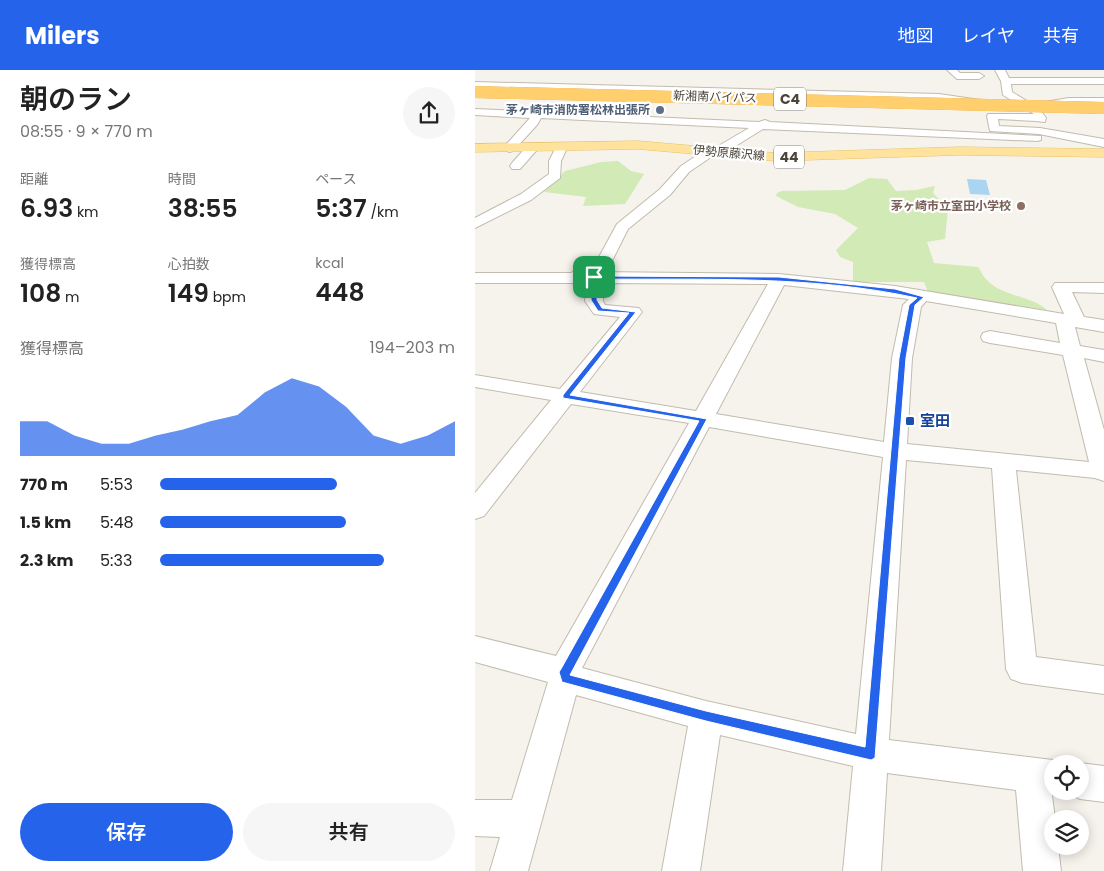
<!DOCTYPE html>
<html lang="ja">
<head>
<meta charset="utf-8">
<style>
	body { margin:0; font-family:Poppins,"Noto Sans JP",sans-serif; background:#f6f6f6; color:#222; height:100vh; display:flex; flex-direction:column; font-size:19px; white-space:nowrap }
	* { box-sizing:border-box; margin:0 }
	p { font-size:16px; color:#767676 }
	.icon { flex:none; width:28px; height:28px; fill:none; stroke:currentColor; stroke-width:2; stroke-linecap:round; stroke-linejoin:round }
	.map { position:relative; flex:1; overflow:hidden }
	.drawer { display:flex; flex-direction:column; background:#fff; width:475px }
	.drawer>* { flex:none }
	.tools { position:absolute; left:569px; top:685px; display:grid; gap:10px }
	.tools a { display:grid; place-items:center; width:45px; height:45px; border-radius:50%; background:#fff; box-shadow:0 2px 12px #0003; font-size:25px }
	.pin { position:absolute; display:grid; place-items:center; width:42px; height:42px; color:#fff; margin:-21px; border-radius:10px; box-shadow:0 2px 8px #0006 }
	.round { display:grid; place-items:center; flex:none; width:52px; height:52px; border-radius:26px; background:#f6f6f6 }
	.head { display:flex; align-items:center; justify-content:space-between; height:85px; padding:0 20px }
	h1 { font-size:28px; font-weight:600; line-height:38px }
	.metrics { display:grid; grid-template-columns:repeat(3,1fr); gap:8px; height:85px; padding:5px 20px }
	.metrics div { display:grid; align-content:center }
	.metrics b { font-size:25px; font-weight:600 }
	.metrics small { font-size:14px; font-weight:400 }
	.metrics p { font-size:14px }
	.chart { height:140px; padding:10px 20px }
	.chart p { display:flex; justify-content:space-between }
	.chart svg { width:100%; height:90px; margin-top:5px; fill:#2563eb; opacity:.7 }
	.action { display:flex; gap:10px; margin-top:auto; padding:10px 20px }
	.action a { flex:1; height:58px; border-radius:30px; background:#2563eb; color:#fff; font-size:20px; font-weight:600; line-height:58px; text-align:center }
	.action a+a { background:#f6f6f6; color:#222 }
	ul { padding:0 20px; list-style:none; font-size:16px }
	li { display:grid; grid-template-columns:80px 60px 1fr; align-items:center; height:38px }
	li i { height:12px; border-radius:6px; background:#2563eb }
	header { display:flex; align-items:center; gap:30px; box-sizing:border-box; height:70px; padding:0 25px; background:#2563eb; color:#fff }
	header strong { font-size:24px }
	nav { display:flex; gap:28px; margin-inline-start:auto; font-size:18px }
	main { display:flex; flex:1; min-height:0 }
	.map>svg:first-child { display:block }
</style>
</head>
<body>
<header>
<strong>Milers</strong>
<nav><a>地図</a><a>レイヤ</a><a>共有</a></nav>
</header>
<main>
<section class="drawer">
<div class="head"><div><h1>朝のラン</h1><p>08:55 · 9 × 770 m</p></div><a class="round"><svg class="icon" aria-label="share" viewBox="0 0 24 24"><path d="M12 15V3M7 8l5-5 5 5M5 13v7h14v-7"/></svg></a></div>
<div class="metrics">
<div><p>距離</p><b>6.93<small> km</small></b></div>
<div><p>時間</p><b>38:55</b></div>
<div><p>ペース</p><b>5:37<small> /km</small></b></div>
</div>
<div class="metrics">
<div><p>獲得標高</p><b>108<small> m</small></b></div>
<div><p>心拍数</p><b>149<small> bpm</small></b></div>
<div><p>kcal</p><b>448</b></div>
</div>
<div class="chart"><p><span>獲得標高</span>194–203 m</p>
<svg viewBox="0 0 160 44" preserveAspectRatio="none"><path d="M0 44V27L10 27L20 34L30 38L40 38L50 34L60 31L70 27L80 24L90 13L100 6L110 10L120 20L130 34L140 38L150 34L160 27V44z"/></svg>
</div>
<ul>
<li><b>770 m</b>5:53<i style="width:60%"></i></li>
<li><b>1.5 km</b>5:48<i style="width:63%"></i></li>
<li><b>2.3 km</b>5:33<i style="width:76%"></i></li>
</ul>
<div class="action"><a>保存</a><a>共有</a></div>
</section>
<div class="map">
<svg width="629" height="801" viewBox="0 0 629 801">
	<rect width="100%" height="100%" fill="#f6f3ec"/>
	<!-- green -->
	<g fill="#d2eab5">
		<path d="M143 91 156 101 169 104 150 134 108 136 111 127 69 122 90 101 126 92Z"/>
		<path d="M394 108 412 109 421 121 441 120 460 116 458 123 473 139 470 169 452 172 459 193 503 197C506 201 508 207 512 210 527 227 556 225 572 240L453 222 449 212H378V192L365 187 361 180 383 158 360 144 323 137 301 126 302 123 307 121 370 120Z"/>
	</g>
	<!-- water -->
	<path fill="#a9d4f2" d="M492 109 511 110 515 125 495 124Z"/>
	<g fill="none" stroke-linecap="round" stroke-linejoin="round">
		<defs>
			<g id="minor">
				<path d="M472 0H482L485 3H504L509 6 504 9H482Z"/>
				<path d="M520 0H530L534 8H629V14H536L537 22 557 34 594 28H629V34H594L564 38 571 48 570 52 561 51 523 49 524 56 565 58 629 69V77L564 64 515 61 512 46 513 44H559L528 25 526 11Z"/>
				<path d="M0 12 464 24 505 30 510 33 505 36 464 30 0 18Z"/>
				<path d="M0 39 284 52 290 50 295 52 566 66V70L562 71 288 59 246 85H239L214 102 195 125 153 159 136 193 120 202 304 204 420 216 589 244 577 217 580 213H629V223L597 222 609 247 629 250V262L600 257 605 276 629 280V292L609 288 629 360V411L620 408 541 400 561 587 629 596V624L547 613 536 609 531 599 517 398 431 390 414 670 578 690 586 694H578V721H588L577 725 580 749H578V776H583L586 801H548L541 720 412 703 406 801H368L378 696 245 665 225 801H187L213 656 101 625 53 801H15L25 767 0 766V730H37L73 612 0 592V566L81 586 214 353 96 334 9 446 0 449V423L76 330 0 317V305L85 319 145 247 119 244 110 231 111 213H0V203H96L124 187 142 154 185 119 206 96 233 78H240L274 58 66 48 62 55 38 81 34 82 28 78 55 48 0 45ZM127 213 293 214 221 341 105 322 167 242 164 238 130 235 128 231ZM309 215 434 229 428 235 417 288 409 372 241 344ZM451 231 581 253 585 273 515 261 508 263 506 267 508 271 515 273 588 285 614 392 432 374 437 288 446 237ZM234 357 408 387 381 664 231 631 107 598Z"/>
				<path d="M57 74 61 75V81L45 99H37L35 96 37 93 53 75Z"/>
				<path d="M86 74 92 78 86 91 85 108 56 130 0 158V148L46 124 74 104V91L82 75Z"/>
				<path d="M605 693 629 696V732L605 729 593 723 592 721H605Z"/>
			</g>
			<path id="major" d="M163 71 300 83 484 77 629 79V87L484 85 300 91 163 79 0 82V74Z"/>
		</defs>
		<!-- minor casing -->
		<use href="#minor" stroke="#c2bbae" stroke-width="2"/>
		<!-- major casing -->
		<use href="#major" stroke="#e6c16a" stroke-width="1"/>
		<!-- minor -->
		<use href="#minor" fill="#fff" fill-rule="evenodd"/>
		<!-- major -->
		<use href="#major" fill="#ffe39c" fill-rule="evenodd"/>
		<defs>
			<path id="highway-bridge" d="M0 22 629 38"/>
		</defs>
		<!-- highway-bridge casing -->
		<use href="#highway-bridge" stroke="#e0a43c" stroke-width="12" stroke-linecap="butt"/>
		<!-- highway-bridge -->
		<use href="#highway-bridge" stroke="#ffcf6e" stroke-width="12"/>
	</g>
	<!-- route -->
	<path fill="#2563eb" stroke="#fff" fill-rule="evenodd" d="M119 206 304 207 420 219 449 227 440 235 431 288 400 688 396 690 231 651 87 612 84 602 86 599 224 351 88 328V325L154 243 123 241 116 230V207ZM122 209C228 210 337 205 442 228L434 235 424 288 390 677 231 641 95 605 232 349 95 325 161 242 127 238 122 230Z"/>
	<!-- markers -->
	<circle fill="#5c6f8a" stroke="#fff" stroke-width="2" cx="185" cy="40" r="5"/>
	<circle fill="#8d6e63" stroke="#fff" stroke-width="2" cx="546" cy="136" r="5"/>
	<rect fill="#1a4fb4" stroke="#fff" stroke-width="2" x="430" y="346" width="10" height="10" rx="2.5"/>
	<g text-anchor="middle" stroke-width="4.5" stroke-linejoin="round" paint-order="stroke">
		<!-- far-street labels -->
		<g font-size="12" fill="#4b4439" stroke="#fff">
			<text transform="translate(240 27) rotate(2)" y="4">新湘南バイパス</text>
			<text transform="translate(254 83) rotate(5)" y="4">伊勢原藤沢線</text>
		</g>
		<!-- far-service labels -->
		<g font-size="12" font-weight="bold" fill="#4e5e75" stroke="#fff" text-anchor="end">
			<text x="175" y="44">茅ヶ崎市消防署松林出張所</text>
		</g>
		<!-- far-education labels -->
		<g font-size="12" font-weight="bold" fill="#785e54" stroke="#fff" text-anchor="end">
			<text x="536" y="140">茅ヶ崎市立室田小学校</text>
		</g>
		<!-- shield labels -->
		<g fill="#fff" stroke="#817c74" stroke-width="1">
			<rect x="299" y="17.5" width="32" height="23" rx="4"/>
			<rect x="299" y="75.5" width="30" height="23" rx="4"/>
		</g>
		<g font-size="14" font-weight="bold" fill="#4b4439">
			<text x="315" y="34">C4</text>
			<text x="314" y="92">44</text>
		</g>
		<!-- transit labels -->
		<g font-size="15" font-weight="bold" fill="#164399" stroke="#fff" text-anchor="start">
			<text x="445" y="356">室田</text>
		</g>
	</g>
</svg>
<div class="tools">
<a><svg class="icon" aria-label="locate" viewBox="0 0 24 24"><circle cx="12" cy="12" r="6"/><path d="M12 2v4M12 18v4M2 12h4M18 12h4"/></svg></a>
<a><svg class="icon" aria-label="layers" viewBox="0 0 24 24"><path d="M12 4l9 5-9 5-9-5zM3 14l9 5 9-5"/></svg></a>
</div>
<div class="pin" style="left:119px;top:207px;background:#1e9e55"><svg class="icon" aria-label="arrive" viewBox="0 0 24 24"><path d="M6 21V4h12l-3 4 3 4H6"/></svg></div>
</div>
</main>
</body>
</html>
